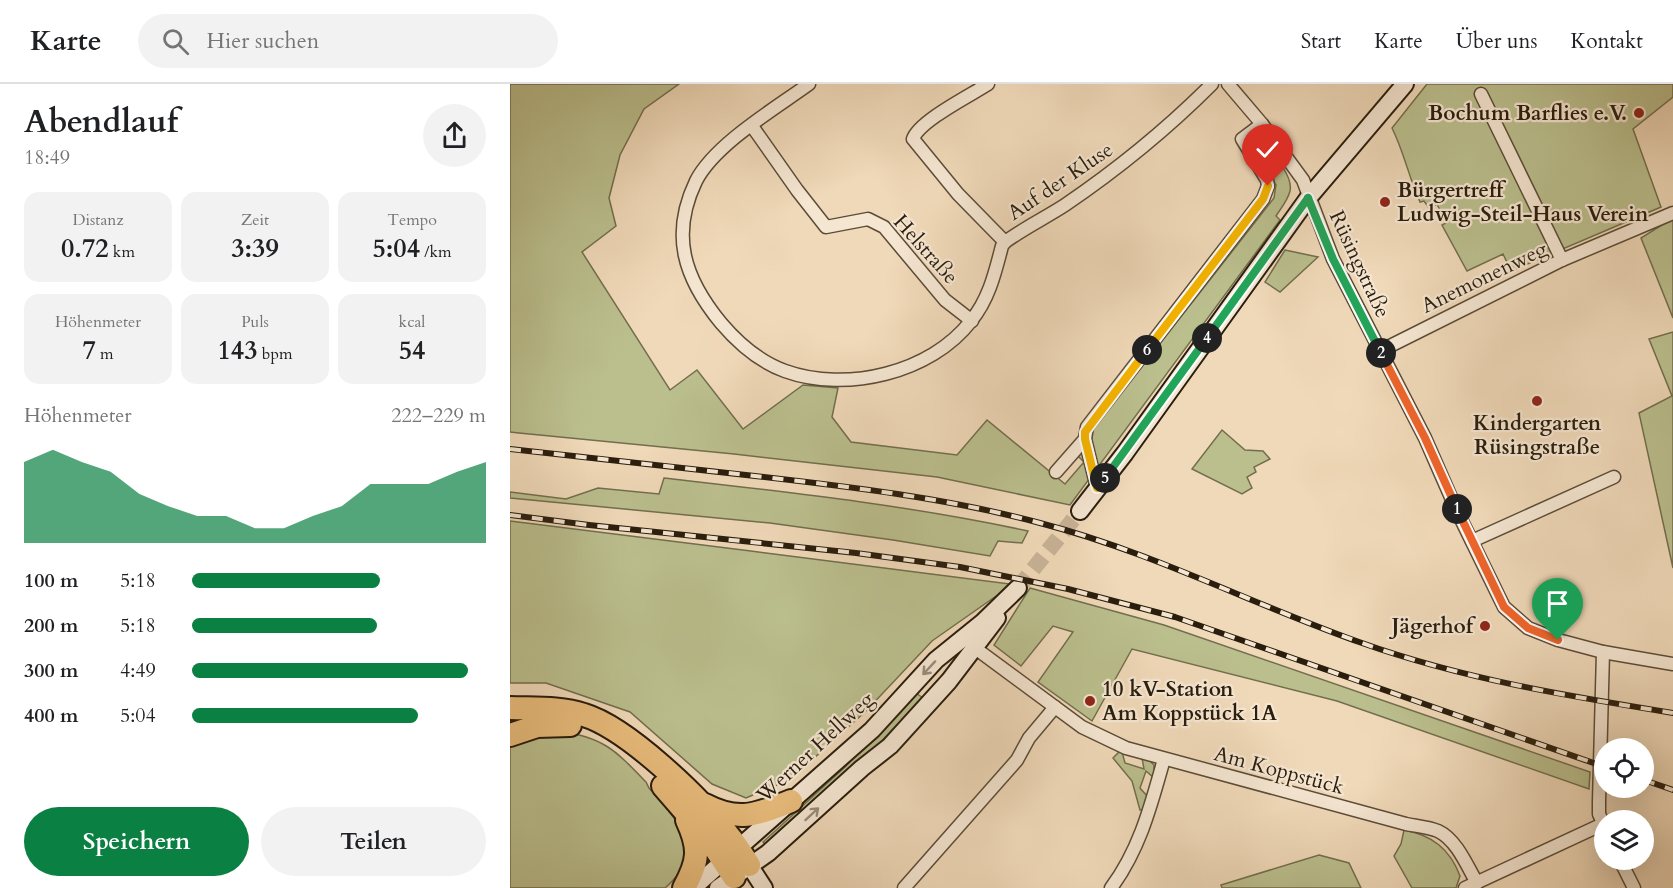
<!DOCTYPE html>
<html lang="de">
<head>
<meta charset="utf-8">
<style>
	body { margin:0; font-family:Cardo,serif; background:#f2f2f2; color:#202124; height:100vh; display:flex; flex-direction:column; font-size:22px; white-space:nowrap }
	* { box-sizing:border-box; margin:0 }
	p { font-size:20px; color:#757577 }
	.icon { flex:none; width:33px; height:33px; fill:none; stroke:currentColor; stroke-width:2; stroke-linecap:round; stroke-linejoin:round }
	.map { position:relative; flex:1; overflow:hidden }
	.side { display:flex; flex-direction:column; background:#fff; width:510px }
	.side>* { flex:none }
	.fabs { position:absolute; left:1084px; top:654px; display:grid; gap:12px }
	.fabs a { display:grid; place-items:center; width:60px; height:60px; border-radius:50%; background:#fff; box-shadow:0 6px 24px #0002; font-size:30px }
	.pin { position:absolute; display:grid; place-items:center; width:51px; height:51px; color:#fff; margin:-62px -26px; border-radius:50% 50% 50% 0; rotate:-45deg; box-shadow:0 0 6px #0007 }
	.pin .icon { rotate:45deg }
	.km { position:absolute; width:30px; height:30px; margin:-15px; border-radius:50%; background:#222; color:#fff; font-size:16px; line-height:30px; text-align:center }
	.round { display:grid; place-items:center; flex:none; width:63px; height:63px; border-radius:32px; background:#f2f2f2 }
	.head { display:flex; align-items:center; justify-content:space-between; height:102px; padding:0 24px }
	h1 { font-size:33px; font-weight:700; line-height:45px }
	.figures { display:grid; grid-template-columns:repeat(3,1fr); gap:9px; height:102px; padding:6px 24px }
	.figures div { display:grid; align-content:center; border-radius:15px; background:#f2f2f2; text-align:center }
	.figures b { font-size:26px; font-weight:700 }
	.figures small { font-size:16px; font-weight:400 }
	.figures p { font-size:16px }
	.chart { height:168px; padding:12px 24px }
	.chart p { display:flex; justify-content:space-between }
	.chart svg { width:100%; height:108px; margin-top:6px; fill:#0b8043; opacity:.7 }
	.action { display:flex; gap:12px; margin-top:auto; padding:12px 24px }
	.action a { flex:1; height:69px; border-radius:36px; background:#0b8043; color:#fff; font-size:24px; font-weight:700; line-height:69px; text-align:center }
	.action a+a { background:#f2f2f2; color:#202124 }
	ul { padding:0 24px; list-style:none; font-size:20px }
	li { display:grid; grid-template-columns:96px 72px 1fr; align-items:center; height:45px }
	li i { height:15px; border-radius:8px; background:#0b8043 }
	header { display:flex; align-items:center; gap:36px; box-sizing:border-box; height:84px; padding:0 30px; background:#fff; border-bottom:2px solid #e0e0e0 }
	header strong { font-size:28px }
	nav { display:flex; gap:33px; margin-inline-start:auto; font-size:21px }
	.search { width:420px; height:54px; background:#f2f2f2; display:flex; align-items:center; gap:15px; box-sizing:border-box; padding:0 21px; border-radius:33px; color:#757577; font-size:22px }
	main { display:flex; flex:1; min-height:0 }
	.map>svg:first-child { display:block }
</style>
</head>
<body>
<header>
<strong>Karte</strong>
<div class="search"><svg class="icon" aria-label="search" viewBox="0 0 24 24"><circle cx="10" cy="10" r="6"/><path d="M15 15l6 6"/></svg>Hier suchen</div>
<nav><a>Start</a><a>Karte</a><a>Über uns</a><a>Kontakt</a></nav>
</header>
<main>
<section class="side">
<div class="head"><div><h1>Abendlauf</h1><p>18:49</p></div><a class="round"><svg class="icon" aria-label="share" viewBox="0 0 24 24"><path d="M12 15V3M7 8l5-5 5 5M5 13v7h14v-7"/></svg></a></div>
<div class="figures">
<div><p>Distanz</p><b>0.72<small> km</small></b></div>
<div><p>Zeit</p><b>3:39</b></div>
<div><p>Tempo</p><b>5:04<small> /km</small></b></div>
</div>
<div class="figures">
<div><p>Höhenmeter</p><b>7<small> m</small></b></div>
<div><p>Puls</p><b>143<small> bpm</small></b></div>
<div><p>kcal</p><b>54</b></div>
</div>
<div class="chart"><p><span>Höhenmeter</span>222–229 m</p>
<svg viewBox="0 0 160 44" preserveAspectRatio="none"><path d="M0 44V11L10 6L20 11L30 15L40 24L50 29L60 33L70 33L80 38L90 38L100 33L110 29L120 20L130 20L140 20L150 15L160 11V44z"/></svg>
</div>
<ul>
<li><b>100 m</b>5:18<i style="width:64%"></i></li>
<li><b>200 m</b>5:18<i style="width:63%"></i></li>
<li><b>300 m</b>4:49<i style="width:94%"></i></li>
<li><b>400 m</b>5:04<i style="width:77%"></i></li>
</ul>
<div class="action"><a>Speichern</a><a>Teilen</a></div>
</section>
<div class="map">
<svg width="1163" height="804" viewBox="0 0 1163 804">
	<rect width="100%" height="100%" fill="#f0d9b9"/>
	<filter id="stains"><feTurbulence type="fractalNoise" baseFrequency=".00333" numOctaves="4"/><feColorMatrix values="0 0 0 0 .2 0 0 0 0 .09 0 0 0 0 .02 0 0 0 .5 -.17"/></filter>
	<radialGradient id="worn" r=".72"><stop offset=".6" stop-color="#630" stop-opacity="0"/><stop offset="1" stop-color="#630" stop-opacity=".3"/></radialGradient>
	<!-- green -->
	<g fill="#bbbf8e" stroke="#726e4e" stroke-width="1.5">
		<path d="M0 0H169L134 25 110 71 99 114 106 142 72 168 160 306 187 286 233 345 293 301 328 304 322 333 341 358 447 371 477 336 555 400 574 378 567 371 579 350 764 114 766 101 740 57 747 51C757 64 784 90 780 107 778 116 771 124 766 132L770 136 560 421 427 393 224 370 9 349 0 348Z"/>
		<path d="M917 0H1163V13L1123 45 1151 123 1001 187 993 170 957 187 932 141 936 139 927 120 919 124 914 117 910 118C899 94 894 68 882 44Z"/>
		<path d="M1163 134V234L1131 154Z"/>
		<path d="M775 166 808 173 770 208 755 198Z"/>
		<path d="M1163 248V484L1129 329 1162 312 1139 255Z"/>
		<path d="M712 346 735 366 753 367 760 375 744 383 746 388 737 393 742 404 732 410 682 385Z"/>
		<path d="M154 394C276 408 398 421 518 447L512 459 488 457 480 472 383 456 260 439 0 414V408L56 415 88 404 149 410Z"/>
		<path d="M0 437C167 458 333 478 500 500L489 510 422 557 356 627 281 695 236 714 202 700 120 628 36 599H0Z"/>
		<path d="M520 504 654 541 1080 688 1079 705 827 617 622 565 582 637 528 598 563 548 543 542 511 582 484 561Z"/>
		<path d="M406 609 413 614 345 685 258 764 253 758 335 683Z"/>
		<path d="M48 647C94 653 106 667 136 698L139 704C168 738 199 766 155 804H0V659Z"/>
		<path d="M610 667 612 668 615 679 634 685 632 674 639 676 644 681V694L636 687 630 704 638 713 635 726H630L622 697 603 674Z"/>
		<path d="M894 746C922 751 940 765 950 792L946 804H902L884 772 891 760Z"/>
		<path d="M809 771 839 779 851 804H712L711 801Z"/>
	</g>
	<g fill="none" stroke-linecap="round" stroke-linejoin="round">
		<!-- secondary-tunnel -->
		<path stroke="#c8b397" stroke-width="16" stroke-dasharray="16 8" stroke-linecap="butt" d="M508 504 570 427"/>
		<defs>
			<g id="street">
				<path d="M299 0C266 24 205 60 186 97 160 151 174 194 211 239 228 259 250 278 275 287 336 309 421 289 461 237 479 215 485 189 492 162L495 158"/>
				<path d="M478 0C461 11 409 37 403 55L448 110 495 158C514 144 535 134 555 121 608 85 657 45 702 0"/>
				<path d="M718 0 752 40 793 96 823 175 915 354 947 427 994 523 1018 544 1048 556 1093 568 1163 580"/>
				<path d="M971 10 1052 176"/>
				<path d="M242 42 287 106 316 143 358 135 374 143 435 216 462 237"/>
				<path d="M870 267 1052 176 1163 129"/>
				<path d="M575 355 587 404"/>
				<path d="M546 388 575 355 577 343 753 115 758 102 757 96 732 55 752 40"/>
				<path d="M962 457 1104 393"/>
				<path d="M459 557 465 564 572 643 616 664 896 740C906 742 919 743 928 747 947 756 957 782 967 799"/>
				<path d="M1093 568 1089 718V730L1095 743"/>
				<path d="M1110 776 1124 804"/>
				<path d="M394 804 507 676 519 654 545 623"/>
				<path d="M601 804C630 765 641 721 654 675"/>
				<path d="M955 804 1093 740"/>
			</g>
			<g id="secondary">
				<path d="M570 427 615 369 799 113 895 0"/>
				<path d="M239 781 254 804"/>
				<path d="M183 804 362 646 426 576 473 538 508 504"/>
				<path d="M208 804 258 769 352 684 380 662 439 597 487 534"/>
			</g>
			<g id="highway">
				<path d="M0 624C24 625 50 623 74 631 117 644 190 714 218 751 226 760 232 771 239 781"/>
				<path d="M0 651 27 642 60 641"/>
				<path d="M153 702 199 755 224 793"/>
				<path d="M195 721C229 739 248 730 281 717"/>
				<path d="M174 804C189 777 190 764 177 736"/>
			</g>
		</defs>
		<!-- street casing -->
		<use href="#street" stroke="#5b4c38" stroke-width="15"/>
		<!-- secondary casing -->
		<use href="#secondary" stroke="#291d0d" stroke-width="20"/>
		<!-- highway casing -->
		<use href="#highway" stroke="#291d0d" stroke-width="26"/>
		<!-- street -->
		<use href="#street" stroke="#f5e6d2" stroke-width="12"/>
		<!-- secondary -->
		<use href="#secondary" stroke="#f5e6d2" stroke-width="16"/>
		<!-- highway -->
		<use href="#highway" stroke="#e8bc7c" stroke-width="22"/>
		<defs>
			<g id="rail">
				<path d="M0 365C82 374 164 383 245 392 342 403 437 414 530 439 642 468 744 521 852 559 953 595 1058 612 1163 629"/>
				<path d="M0 431 79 441 346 469 450 483 558 505 665 533 1095 683"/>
				<path d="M1134 696 1163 706"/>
			</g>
		</defs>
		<!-- rail casing -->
		<use href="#rail" stroke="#291d0d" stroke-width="6"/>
		<!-- rail -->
		<use href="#rail" stroke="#f5e6d2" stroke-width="4" stroke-dasharray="11" stroke-linecap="butt"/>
	</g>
	<!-- one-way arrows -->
	<defs><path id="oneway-shaft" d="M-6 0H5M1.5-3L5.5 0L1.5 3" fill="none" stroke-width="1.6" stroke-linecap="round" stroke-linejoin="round" transform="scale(1.5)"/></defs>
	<g stroke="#998c79">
		<use href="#oneway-shaft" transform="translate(419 584) rotate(133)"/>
		<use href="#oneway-shaft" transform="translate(302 730) rotate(-43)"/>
	</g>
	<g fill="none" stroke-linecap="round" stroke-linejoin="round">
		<defs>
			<path id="split-1" d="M947 425 994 523 1018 544 1048 556"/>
			<path id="split-2" d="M871 269 915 354 947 425"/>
			<path id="split-3" d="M798 114 823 175 871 269"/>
			<path id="split-4" d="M697 254 798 114"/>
			<path id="split-5" d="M595 394 697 254"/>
			<path id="split-6" d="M595 394 587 404 575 355V348L637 266"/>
			<path id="split-7" d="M637 266 753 115 758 102"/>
		</defs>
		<!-- split-1 casing -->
		<use href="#split-1" stroke="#fff" stroke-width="12"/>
		<!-- split-2 casing -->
		<use href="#split-2" stroke="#fff" stroke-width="12"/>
		<!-- split-3 casing -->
		<use href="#split-3" stroke="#fff" stroke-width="12"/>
		<!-- split-4 casing -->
		<use href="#split-4" stroke="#fff" stroke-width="12"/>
		<!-- split-5 casing -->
		<use href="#split-5" stroke="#fff" stroke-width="12"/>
		<!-- split-6 casing -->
		<use href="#split-6" stroke="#fff" stroke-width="12"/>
		<!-- split-7 casing -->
		<use href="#split-7" stroke="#fff" stroke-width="12"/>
		<!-- split-1 -->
		<use href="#split-1" stroke="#f0652b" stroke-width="8"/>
		<!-- split-2 -->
		<use href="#split-2" stroke="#f0652b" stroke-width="8"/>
		<!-- split-3 -->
		<use href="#split-3" stroke="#22a559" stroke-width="8"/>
		<!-- split-4 -->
		<use href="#split-4" stroke="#22a559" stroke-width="8"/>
		<!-- split-5 -->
		<use href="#split-5" stroke="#22a559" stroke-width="8"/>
		<!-- split-6 -->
		<use href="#split-6" stroke="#f5b400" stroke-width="8"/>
		<!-- split-7 -->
		<use href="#split-7" stroke="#f5b400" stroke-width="8"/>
	</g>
	<!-- markers -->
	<g fill="#8f2418" stroke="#f5e6d2" stroke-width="2">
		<circle cx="1129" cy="29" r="6"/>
		<circle cx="875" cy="118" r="6"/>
		<circle cx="1027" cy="317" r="6"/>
		<circle cx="975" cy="542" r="6"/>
		<circle cx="580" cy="617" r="6"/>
	</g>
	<g text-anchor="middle" stroke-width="4.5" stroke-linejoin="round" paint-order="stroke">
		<!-- poi labels -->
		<g font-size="21" font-weight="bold" fill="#291d0d" stroke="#f5e6d2" text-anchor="end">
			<text x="1117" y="36">Bochum Barflies e.V.</text>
			<text x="887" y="113" text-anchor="start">Bürgertreff<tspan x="887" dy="24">Ludwig-Steil-Haus Verein</tspan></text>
			<text x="1027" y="346" text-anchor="middle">Kindergarten<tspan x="1027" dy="24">Rüsingstraße</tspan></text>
			<text x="963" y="549">Jägerhof</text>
			<text x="592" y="612" text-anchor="start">10 kV-Station<tspan x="592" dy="24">Am Koppstück 1A</tspan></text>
		</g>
		<!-- street labels -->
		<g font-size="21" fill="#291d0d" stroke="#f5e6d2">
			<text transform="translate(550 97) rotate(-34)" y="7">Auf der Kluse</text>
			<text transform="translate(416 165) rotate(48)" y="7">Helstraße</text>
			<text transform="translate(850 180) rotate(65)" y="7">Rüsingstraße</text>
			<text transform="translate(974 193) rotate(-26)" y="7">Anemonenweg</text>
			<text transform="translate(305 663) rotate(-43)" y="7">Werner Hellweg</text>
			<text transform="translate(769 686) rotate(15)" y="7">Am Koppstück</text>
		</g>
	</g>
	<rect width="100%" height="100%" filter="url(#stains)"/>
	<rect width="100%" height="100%" fill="url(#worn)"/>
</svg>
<div class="fabs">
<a><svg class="icon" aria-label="locate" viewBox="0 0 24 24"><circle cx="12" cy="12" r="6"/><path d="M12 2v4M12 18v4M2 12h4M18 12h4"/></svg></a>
<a><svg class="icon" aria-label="layers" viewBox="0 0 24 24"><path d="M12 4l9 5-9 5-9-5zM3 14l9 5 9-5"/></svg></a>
</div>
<div class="pin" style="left:1048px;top:556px;background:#1e9e55"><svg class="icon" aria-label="arrive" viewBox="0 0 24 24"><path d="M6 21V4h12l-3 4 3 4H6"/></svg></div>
<div class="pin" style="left:758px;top:102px;background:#d93025"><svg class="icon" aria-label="check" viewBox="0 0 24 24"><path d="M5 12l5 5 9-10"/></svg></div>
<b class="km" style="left:947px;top:425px">1</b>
<b class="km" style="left:871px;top:269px">2</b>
<b class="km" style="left:697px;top:254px">4</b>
<b class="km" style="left:595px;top:394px">5</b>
<b class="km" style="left:637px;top:266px">6</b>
</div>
</main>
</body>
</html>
